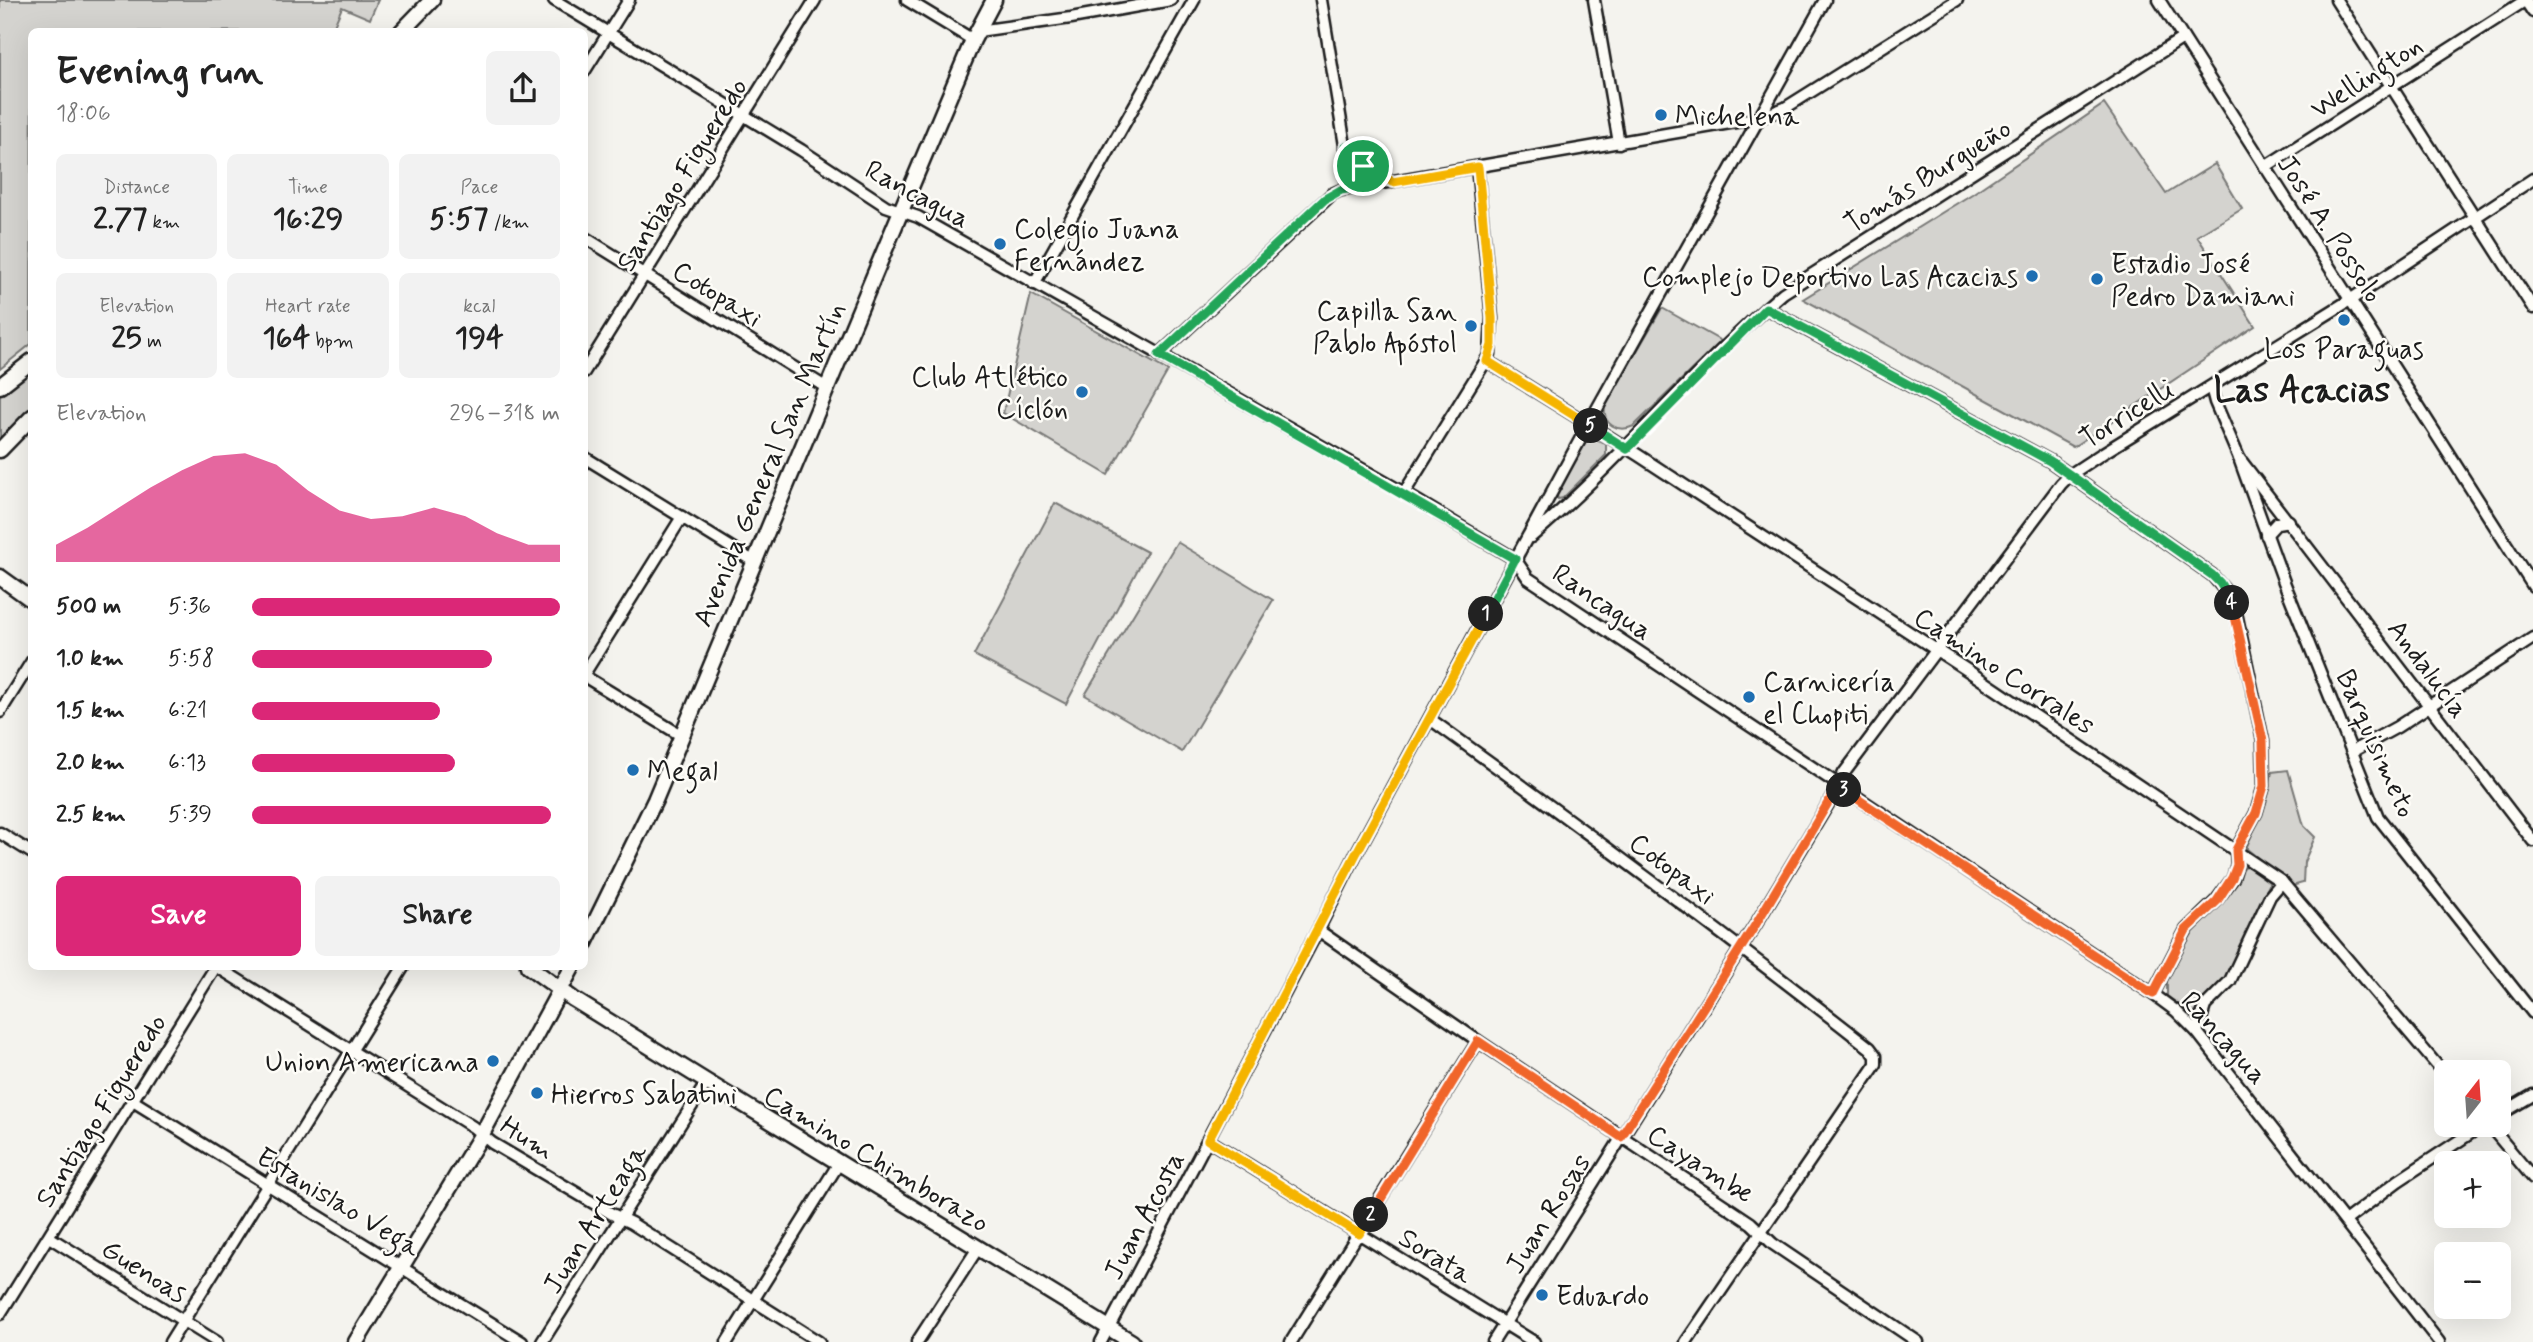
<!DOCTYPE html>
<html lang="en">
<head>
<meta charset="utf-8">
<style>
	body { margin:0; font-family:Mynerve,sans-serif; background:#f2f2f2; color:#222; height:100vh; display:flex; flex-direction:column; font-size:26px; white-space:nowrap }
	* { box-sizing:border-box; margin:0 }
	p { font-size:23px; color:#767676 }
	.icon { flex:none; width:38px; height:38px; fill:none; stroke:currentColor; stroke-width:2; stroke-linecap:round; stroke-linejoin:round }
	.map { position:relative; flex:1; overflow:hidden }
	.sheet { position:absolute; left:28px; top:28px; width:560px; height:942px; display:flex; flex-direction:column; background:#fff; border-radius:10px; box-shadow:0 7px 28px #0002 }
	.sheet>* { flex:none }
	.needle { width:46px; rotate:17deg }
	.buttons { position:absolute; left:2434px; top:1060px; display:grid; gap:14px }
	.buttons a { display:grid; place-items:center; width:77px; height:77px; border-radius:10px; background:#fff; box-shadow:0 7px 28px #0002; font-size:35px }
	.pin { position:absolute; display:grid; place-items:center; width:60px; height:60px; color:#fff; margin:-30px; border:4px solid #fff; border-radius:50%; box-shadow:0 2px 7px #0007 }
	.km { position:absolute; width:35px; height:35px; margin:-18px; border-radius:50%; background:#222; color:#fff; font-size:19px; line-height:35px; text-align:center }
	.round { display:grid; place-items:center; flex:none; width:74px; height:74px; border-radius:10px; background:#f2f2f2 }
	.summary { display:flex; align-items:center; justify-content:space-between; height:119px; padding:0 28px }
	h1 { font-size:38px; font-weight:800; line-height:52px }
	.stats { display:grid; grid-template-columns:repeat(3,1fr); gap:10px; height:119px; padding:7px 28px }
	.stats div { display:grid; align-content:center; border-radius:10px; background:#f2f2f2; text-align:center }
	.stats b { font-size:30px; font-weight:800 }
	.stats small { font-size:19px; font-weight:400 }
	.stats p { font-size:19px }
	.chart { height:196px; padding:14px 28px }
	.chart p { display:flex; justify-content:space-between }
	.chart svg { width:100%; height:126px; margin-top:7px; fill:#db2777; opacity:.7 }
	.action { display:flex; gap:14px; margin-top:auto; padding:14px 28px }
	.action a { flex:1; height:80px; border-radius:10px; background:#db2777; color:#fff; font-size:28px; font-weight:800; line-height:80px; text-align:center }
	.action a+a { background:#f2f2f2; color:#222 }
	ul { padding:0 28px; list-style:none; font-size:23px }
	li { display:grid; grid-template-columns:112px 84px 1fr; align-items:center; height:52px }
	li i { height:18px; border-radius:9px; background:#db2777 }
	.map>svg:first-child { display:block }
</style>
</head>
<body>
<div class="map">
<svg width="2533" height="1342" viewBox="0 0 2533 1342">
	<rect width="100%" height="100%" fill="#f4f3ee"/>
	<filter id="ink" filterUnits="userSpaceOnUse"><feTurbulence type="fractalNoise" baseFrequency=".0143" numOctaves="2"/><feDisplacementMap in="SourceGraphic" scale="14" xChannelSelector="R" yChannelSelector="G"/><feConvolveMatrix kernelMatrix="1 2 1 2 8 2 1 2 1" color-interpolation-filters="sRGB"/></filter>
	<g filter="url(#ink)">
		<!-- green -->
		<g fill="#d4d3cf" stroke="#787876" stroke-width="2">
			<path d="M0 0H378L370 19 342 7 332 31 32 32 31 344 0 369Z"/>
			<path d="M2104 104 2166 194 2215 164 2242 209 2197 236 2255 326 2073 447 1803 299 1972 194Z"/>
			<path d="M1031 294 1168 371 1108 475 1003 413Z"/>
			<path d="M1662 308 1721 341 1634 426C1618 433 1602 425 1605 406Z"/>
			<path d="M31 370V407L0 440V395Z"/>
			<path d="M1593 439 1606 444V455L1563 498 1558 499 1556 493 1586 442Z"/>
			<path d="M1055 503 1147 552 1066 704 974 655Z"/>
			<path d="M1177 542 1273 600 1182 752 1085 695Z"/>
			<path d="M2288 770 2304 826 2315 837 2304 862 2303 883 2292 886 2247 849V846L2266 802 2272 772Z"/>
			<path d="M2247 865 2269 882V885L2225 979 2209 993 2198 1011 2192 1014 2167 996V976L2196 927 2220 906 2241 870Z"/>
		</g>
		<g fill="none" stroke-linecap="round" stroke-linejoin="round">
			<defs>
				<g id="street">
					<path d="M554 0 801 150 886 206 918 217 1404 493 1515 559 1528 578 2153 994 2176 1011 2197 1032 2439 1342"/>
					<path d="M907 0 973 40"/>
					<path d="M1321 0 1352 188"/>
					<path d="M1594 0 1619 143"/>
					<path d="M2159 0 2533 586"/>
					<path d="M2336 0 2533 308"/>
					<path d="M2525 0 2533 12"/>
					<path d="M978 31 1071 18 1171 0"/>
					<path d="M584 72 629 0"/>
					<path d="M1345 148 1363 166 1392 182"/>
					<path d="M2265 167 2526 0"/>
					<path d="M584 237 827 388"/>
					<path d="M1034 284 1194 0"/>
					<path d="M1766 308 2050 461 2212 575 2228 594 2237 617 2263 741 2264 786 2256 813 2236 850 2237 865 2233 878 2216 901 2186 930 2153 994"/>
					<path d="M1159 355 1332 194 1341 190 1759 118 1785 108 1957 0"/>
					<path d="M1487 361 1638 455 1967 670 2282 882 2446 1076"/>
					<path d="M584 372 815 0"/>
					<path d="M2211 387 2215 402 2239 458 2533 841"/>
					<path d="M584 457 753 561"/>
					<path d="M2239 458 2284 582 2378 817 2533 1013"/>
					<path d="M1404 493 1490 354 1492 318 1477 167"/>
					<path d="M2266 535 2277 523 2289 521"/>
					<path d="M1531 537C1620 461 1694 370 1783 293L2183 38"/>
					<path d="M584 674 682 517"/>
					<path d="M584 676 682 736"/>
					<path d="M0 712 32 661"/>
					<path d="M1430 719C1579 826 1726 935 1870 1048L1876 1056V1064L1686 1342"/>
					<path d="M2353 751 2397 727 2533 638"/>
					<path d="M0 833 32 853"/>
					<path d="M1318 930 1478 1041 1751 1223 1773 1244 1918 1342"/>
					<path d="M216 966 473 1127 492 1143 612 1214 631 1223 819 1342"/>
					<path d="M2197 1032 2205 1006 2230 981 2270 896 2282 882"/>
					<path d="M133 1101 522 1342"/>
					<path d="M2499 1115 2533 1095"/>
					<path d="M2489 1125 2533 1178"/>
					<path d="M1208 1140 1534 1342"/>
					<path d="M2345 1221 2398 1181 2483 1125"/>
					<path d="M49 1237 217 1342"/>
					<path d="M0 1314 216 966"/>
					<path d="M170 1342 404 966"/>
					<path d="M542 1342 707 1082"/>
					<path d="M727 1342 839 1163"/>
					<path d="M917 1342 978 1248"/>
					<path d="M1101 1342 1318 930 1356 854 1588 425 1825 0"/>
					<path d="M1291 1342 1478 1041"/>
					<path d="M1493 1342 1756 924 1833 796 1844 773 2061 484 2071 474 2103 453 2350 300 2533 179"/>
				</g>
				<g id="secondary">
					<path d="M401 32 432 0"/>
					<path d="M0 386 32 361"/>
					<path d="M0 450 32 417"/>
					<path d="M0 577 32 600"/>
					<path d="M584 945 655 800 911 187 973 40 994 0"/>
					<path d="M528 966 573 999 707 1082 1132 1342"/>
					<path d="M356 1342 482 1134 573 966"/>
				</g>
			</defs>
			<!-- street casing -->
			<use href="#street" stroke="#1c1c1c" stroke-width="15"/>
			<!-- secondary casing -->
			<use href="#secondary" stroke="#1c1c1c" stroke-width="19"/>
			<!-- street -->
			<use href="#street" stroke="#fdfcf7" stroke-width="10"/>
			<!-- secondary -->
			<use href="#secondary" stroke="#fdfcf7" stroke-width="14"/>
		</g>
	</g>
	<g fill="none" stroke-linecap="round" stroke-linejoin="round" filter="url(#ink)">
		<defs>
			<path id="split-1" d="M1363 166 1345 147 1352 188 1341 190 1325 199 1159 355 1515 559 1486 614"/>
			<path id="split-2" d="M1371 1215 1359 1234 1208 1140 1356 854 1486 614"/>
			<path id="split-3" d="M1371 1215 1478 1041 1621 1137 1756 924 1838 786 1844 790"/>
			<path id="split-4" d="M1844 790 2153 994 2186 930 2217 901 2232 878 2237 865 2236 850 2256 813 2264 786 2263 741 2232 603"/>
			<path id="split-5" d="M1591 426 1627 449 1766 308 2050 461 2212 575 2220 583 2232 603"/>
			<path id="split-6" d="M1363 166 1393 182 1478 167 1492 318V345L1487 361 1591 426"/>
		</defs>
		<!-- split-1 casing -->
		<use href="#split-1" stroke="#fff" stroke-width="14"/>
		<!-- split-2 casing -->
		<use href="#split-2" stroke="#fff" stroke-width="14"/>
		<!-- split-3 casing -->
		<use href="#split-3" stroke="#fff" stroke-width="14"/>
		<!-- split-4 casing -->
		<use href="#split-4" stroke="#fff" stroke-width="14"/>
		<!-- split-5 casing -->
		<use href="#split-5" stroke="#fff" stroke-width="14"/>
		<!-- split-6 casing -->
		<use href="#split-6" stroke="#fff" stroke-width="14"/>
		<!-- split-1 -->
		<use href="#split-1" stroke="#22a559" stroke-width="9"/>
		<!-- split-2 -->
		<use href="#split-2" stroke="#f5b400" stroke-width="9"/>
		<!-- split-3 -->
		<use href="#split-3" stroke="#f0652b" stroke-width="9"/>
		<!-- split-4 -->
		<use href="#split-4" stroke="#f0652b" stroke-width="9"/>
		<!-- split-5 -->
		<use href="#split-5" stroke="#22a559" stroke-width="9"/>
		<!-- split-6 -->
		<use href="#split-6" stroke="#f5b400" stroke-width="9"/>
	</g>
	<!-- markers -->
	<g fill="#1f6fb2" stroke="#fdfcf7" stroke-width="2.5">
		<circle cx="1661" cy="115" r="7"/>
		<circle cx="1000" cy="244" r="7"/>
		<circle cx="2032" cy="276" r="7"/>
		<circle cx="2097" cy="279" r="7"/>
		<circle cx="2344" cy="320" r="7"/>
		<circle cx="1471" cy="326" r="7"/>
		<circle cx="1082" cy="392" r="7"/>
		<circle cx="1749" cy="697" r="7"/>
		<circle cx="633" cy="770" r="7"/>
		<circle cx="493" cy="1061" r="7"/>
		<circle cx="537" cy="1093" r="7"/>
		<circle cx="1542" cy="1295" r="7"/>
	</g>
	<g text-anchor="middle" stroke-width="5" stroke-linejoin="round" paint-order="stroke">
		<!-- street labels -->
		<g font-size="28" fill="#1c1c1c" stroke="#fdfcf7">
			<text transform="translate(2366 76) rotate(-33)" y="10">Wellington</text>
			<text transform="translate(681 174) rotate(-58)" y="10">Santiago Figueredo</text>
			<text transform="translate(1927 175) rotate(-32)" y="10">Tomás Burgueño</text>
			<text transform="translate(918 193) rotate(28)" y="10">Rancagua</text>
			<text transform="translate(2331 228) rotate(57)" y="10">José A. Possolo</text>
			<text transform="translate(718 293) rotate(32)" y="10">Cotopaxi</text>
			<text transform="translate(2126 413) rotate(-32)" y="10">Torricelli</text>
			<text transform="translate(768 464) rotate(-67)" y="10">Avenida General San Martín</text>
			<text transform="translate(1603 601) rotate(34)" y="10">Rancagua</text>
			<text transform="translate(2429 668) rotate(53)" y="10">Andalucía</text>
			<text transform="translate(2005 670) rotate(33)" y="10">Camino Corrales</text>
			<text transform="translate(2377 743) rotate(66)" y="10">Barquisimeto</text>
			<text transform="translate(1673 868) rotate(37)" y="10">Cotopaxi</text>
			<text transform="translate(2225 1037) rotate(48)" y="10">Rancagua</text>
			<text transform="translate(100 1110) rotate(-58)" y="10">Santiago Figueredo</text>
			<text transform="translate(528 1137) rotate(32)" y="10">Hum</text>
			<text transform="translate(877 1158) rotate(31)" y="10">Camino Chimborazo</text>
			<text transform="translate(1701 1163) rotate(33)" y="10">Cayambe</text>
			<text transform="translate(339 1201) rotate(31)" y="10">Estanislao Vega</text>
			<text transform="translate(1547 1213) rotate(-58)" y="10">Juan Rosas</text>
			<text transform="translate(1143 1215) rotate(-62)" y="10">Juan Acosta</text>
			<text transform="translate(594 1218) rotate(-58)" y="10">Juan Arteaga</text>
			<text transform="translate(1436 1255) rotate(32)" y="10">Sorata</text>
			<text transform="translate(145 1270) rotate(32)" y="10">Guenoas</text>
		</g>
		<!-- poi labels -->
		<g font-size="28" fill="#1c1c1c" stroke="#fdfcf7" text-anchor="start">
			<text x="1675" y="125">Michelena</text>
			<text x="1014" y="238">Colegio Juana<tspan x="1014" dy="32">Fernández</tspan></text>
			<text x="2111" y="273">Estadio José<tspan x="2111" dy="32">Pedro Damiani</tspan></text>
			<text x="2018" y="286" text-anchor="end">Complejo Deportivo Las Acacias</text>
			<text x="1457" y="320" text-anchor="end">Capilla San<tspan x="1457" dy="32">Pablo Apóstol</tspan></text>
			<text x="2344" y="358" text-anchor="middle">Los Paraguas</text>
			<text x="1068" y="386" text-anchor="end">Club Atlético<tspan x="1068" dy="32">Cíclón</tspan></text>
			<text x="1763" y="691">Carnicería<tspan x="1763" dy="32">el Chopiti</tspan></text>
			<text x="647" y="780">Megal</text>
			<text x="479" y="1071" text-anchor="end">Union Americana</text>
			<text x="551" y="1103">Hierros Sabatini</text>
			<text x="1556" y="1305">Eduardo</text>
		</g>
		<!-- district labels -->
		<g font-size="35" font-weight="bold" fill="#1c1c1c" stroke="#fdfcf7">
			<text x="2302" y="401">Las Acacias</text>
		</g>
	</g>
</svg>
<div class="buttons">
<a><svg class="needle" viewBox="-14 -14 28 28"><path d="M0-13l5 13h-10z" fill="#e53935"/><path d="M0 13l5-13h-10z" fill="#767676"/></svg></a>
<a>+</a>
<a>−</a>
</div>
<div class="pin" style="left:1363px;top:166px;background:#1e9e55"><svg class="icon" aria-label="arrive" viewBox="0 0 24 24"><path d="M6 21V4h12l-3 4 3 4H6"/></svg></div>
<b class="km" style="left:1486px;top:614px">1</b>
<b class="km" style="left:1371px;top:1215px">2</b>
<b class="km" style="left:1844px;top:790px">3</b>
<b class="km" style="left:2232px;top:603px">4</b>
<b class="km" style="left:1591px;top:426px">5</b>
<section class="sheet">
<div class="summary"><div><h1>Evening run</h1><p>18:06</p></div><a class="round"><svg class="icon" aria-label="share" viewBox="0 0 24 24"><path d="M12 15V3M7 8l5-5 5 5M5 13v7h14v-7"/></svg></a></div>
<div class="stats">
<div><p>Distance</p><b>2.77<small> km</small></b></div>
<div><p>Time</p><b>16:29</b></div>
<div><p>Pace</p><b>5:57<small> /km</small></b></div>
</div>
<div class="stats">
<div><p>Elevation</p><b>25<small> m</small></b></div>
<div><p>Heart rate</p><b>164<small> bpm</small></b></div>
<div><p>kcal</p><b>194</b></div>
</div>
<div class="chart"><p><span>Elevation</span>296–318 m</p>
<svg viewBox="0 0 160 44" preserveAspectRatio="none"><path d="M0 44V38L10 32L20 25L30 18L40 12L50 7L60 6L70 10L80 19L90 26L100 29L110 28L120 25L130 28L140 34L150 38L160 38V44z"/></svg>
</div>
<ul>
<li><b>500 m</b>5:36<i style="width:100%"></i></li>
<li><b>1.0 km</b>5:58<i style="width:78%"></i></li>
<li><b>1.5 km</b>6:21<i style="width:61%"></i></li>
<li><b>2.0 km</b>6:13<i style="width:66%"></i></li>
<li><b>2.5 km</b>5:39<i style="width:97%"></i></li>
</ul>
<div class="action"><a>Save</a><a>Share</a></div>
</section>
</div>
</body>
</html>
